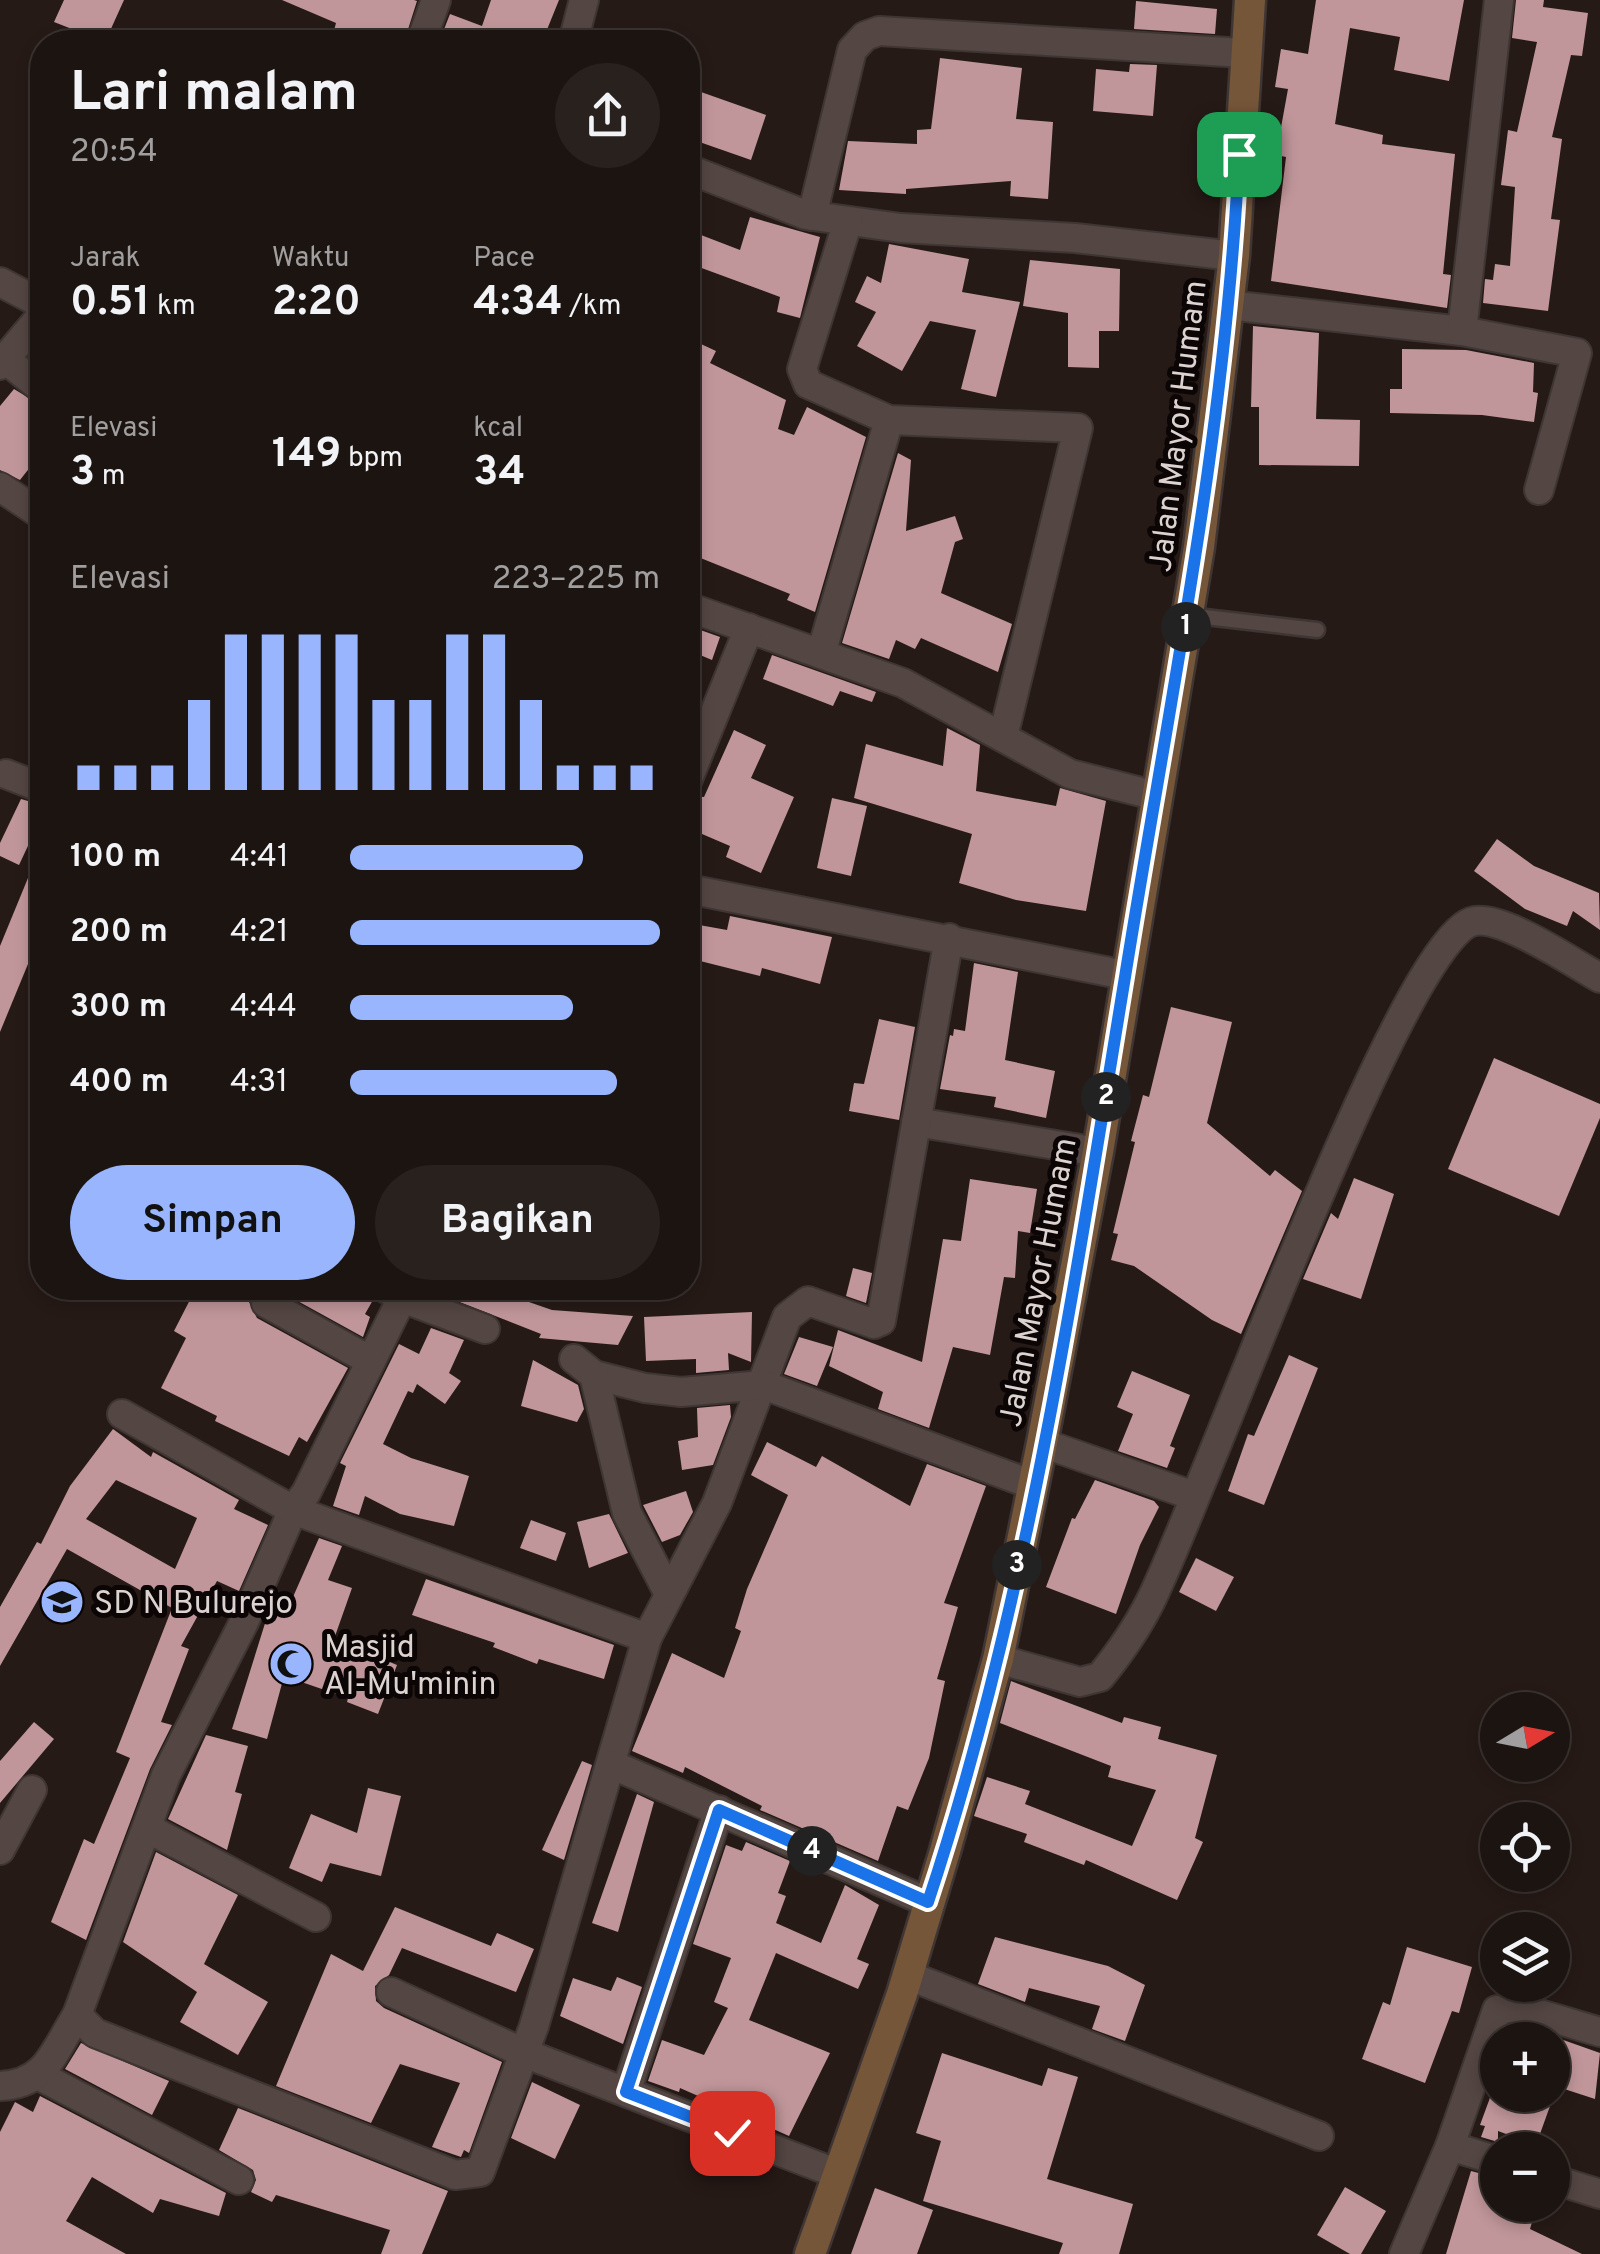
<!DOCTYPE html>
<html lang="id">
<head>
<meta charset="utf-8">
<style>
	body { margin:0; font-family:Overpass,sans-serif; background:#29211e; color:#f1f3f6; height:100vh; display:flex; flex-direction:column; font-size:38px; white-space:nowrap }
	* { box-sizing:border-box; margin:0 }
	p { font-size:32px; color:#a09e9f }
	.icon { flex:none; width:55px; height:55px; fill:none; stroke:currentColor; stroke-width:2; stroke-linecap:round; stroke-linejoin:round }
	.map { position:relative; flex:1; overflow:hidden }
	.details { position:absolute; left:30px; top:30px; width:670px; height:1270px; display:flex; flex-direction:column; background:#1c1410; border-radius:40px; box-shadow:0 5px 15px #0003,0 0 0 2px #3a3330 }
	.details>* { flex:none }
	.needle { width:65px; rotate:80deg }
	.fabs { position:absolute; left:1480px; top:1692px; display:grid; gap:20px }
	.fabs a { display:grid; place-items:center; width:90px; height:90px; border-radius:50%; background:#1c1410; box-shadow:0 5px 15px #0003,0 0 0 2px #3a3330; font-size:50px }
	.pin { position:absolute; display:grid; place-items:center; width:85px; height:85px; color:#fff; margin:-42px; border-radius:20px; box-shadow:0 5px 15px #0006 }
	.km { position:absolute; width:50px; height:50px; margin:-25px; border-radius:50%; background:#222; color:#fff; font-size:28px; line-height:50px; text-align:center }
	.round { display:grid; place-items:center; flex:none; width:105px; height:105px; border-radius:52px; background:#29211e }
	.overview { display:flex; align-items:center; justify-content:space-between; height:170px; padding:0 40px }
	h1 { font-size:55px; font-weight:700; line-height:75px }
	.metrics { display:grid; grid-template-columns:repeat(3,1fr); gap:15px; height:170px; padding:10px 40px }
	.metrics div { display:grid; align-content:center }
	.metrics b { font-size:42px; font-weight:700 }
	.metrics small { font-size:28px; font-weight:400 }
	.metrics p { font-size:28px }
	.chart { height:280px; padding:20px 40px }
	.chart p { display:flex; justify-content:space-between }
	.chart svg { width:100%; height:180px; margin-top:10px; stroke:#98b5fd; stroke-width:6 }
	.action { display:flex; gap:20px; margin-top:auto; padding:20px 40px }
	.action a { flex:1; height:115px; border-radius:60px; background:#98b5fd; color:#111; font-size:40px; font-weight:700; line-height:115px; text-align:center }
	.action a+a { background:#29211e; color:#f1f3f6 }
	ul { padding:0 40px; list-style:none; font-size:32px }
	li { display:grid; grid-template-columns:160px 120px 1fr; align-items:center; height:75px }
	li i { height:25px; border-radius:12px; background:#98b5fd }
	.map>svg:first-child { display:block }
</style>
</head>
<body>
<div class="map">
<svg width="1600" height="2254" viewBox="0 0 1600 2254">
	<rect width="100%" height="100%" fill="#261a16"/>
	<!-- building -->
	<g fill="#c0969a" fill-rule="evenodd">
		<path d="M64 0H124L105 42 54 22Z"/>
		<path d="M282 0H414L417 1 404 42H331L336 23Z"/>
		<path d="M491 0H559L542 42H439L450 14 482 26Z"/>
		<path d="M1316 0H1464L1449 81 1394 70 1400 37 1350 28 1335 124 1383 135 1382 144 1455 154 1443 274 1451 275 1447 308 1271 281 1286 157 1276 155 1288 89 1275 87 1281 49 1308 54Z"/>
		<path d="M1516 0H1544L1543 7 1588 13 1582 56 1571 55 1552 137 1562 139 1551 219 1560 220 1548 311 1483 303 1485 279 1493 280 1495 264 1510 266 1515 187 1501 185 1508 130 1517 132 1537 42 1512 38Z"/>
		<path d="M1136 1 1217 9 1215 34 1134 29Z"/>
		<path d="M940 58 1022 68 1016 119 1053 122 1048 199 1010 196 1011 181 906 189V194L839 190 848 141 917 144V130L931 129Z"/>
		<path d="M1130 64 1157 65 1153 116 1093 111 1096 69 1129 72Z"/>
		<path d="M701 92 766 115 751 160 688 138Z"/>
		<path d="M750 217 820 237 800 318 777 312 780 297 688 263V230L740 250Z"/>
		<path d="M889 244 969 259 962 292 1020 302 996 397 961 389 976 330 930 321 902 371 857 346 876 312 855 302 867 276 881 283Z"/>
		<path d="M1030 260 1120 269 1119 331H1099V368L1068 367V313L1023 306Z"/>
		<path d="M1253 326 1319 333 1316 419 1360 420 1359 466 1259 465V407H1251Z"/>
		<path d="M688 338 716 351 710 363 786 400 778 429 794 435 807 407 866 437 815 612 787 600 790 594 688 553Z"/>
		<path d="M1402 349 1466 350 1534 363 1533 392 1538 393 1534 422 1482 415 1390 413V389H1402Z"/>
		<path d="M14 389 42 406V476L31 466 20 480 0 470V406Z"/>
		<path d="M898 453 911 460 906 531 955 516 963 539 955 542 941 593 1012 624 998 672 921 638 915 649 896 640 889 659 842 643Z"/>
		<path d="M692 627 720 637 712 660 688 650Z"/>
		<path d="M772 655 876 692 872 702 840 691 833 706 763 679Z"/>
		<path d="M947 728 980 745 976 791 1056 806 1060 788 1106 801 1086 911 1016 900 959 883 972 834 854 798 866 744 943 766Z"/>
		<path d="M734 730 766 745 751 778 794 797 761 873 726 857 730 846 688 828V796L704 797Z"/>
		<path d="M832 798 867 806 851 876 817 868Z"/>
		<path d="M21 799 42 805V816L19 865 0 856V843Z"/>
		<path d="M1497 839 1534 866 1599 893 1600 930 1573 911 1567 926 1525 909 1474 871Z"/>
		<path d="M42 844V930L0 1032V946Z"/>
		<path d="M730 916 832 937 820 984 762 968 760 976 688 958V923L727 930Z"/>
		<path d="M974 963 1018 972 1005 1060 1055 1071 1046 1118 994 1107 996 1097 940 1089 950 1035 953 1036 954 1029 965 1031Z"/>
		<path d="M1171 1007 1232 1022 1207 1123 1270 1176 1275 1170 1302 1191 1241 1334 1212 1320 1134 1266 1111 1260 1118 1234 1113 1233 1135 1142 1131 1141 1143 1095 1149 1097Z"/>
		<path d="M879 1019 915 1027 899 1120 849 1111 854 1083 864 1084Z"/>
		<path d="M1494 1058 1600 1104V1118L1559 1216 1448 1169Z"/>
		<path d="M1354 1178 1394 1194 1361 1299 1303 1279 1331 1213 1338 1219Z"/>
		<path d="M970 1179 1037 1189 1030 1233 1018 1231 1015 1278 1004 1277 990 1355 953 1347 929 1428 878 1409 883 1392 829 1366 838 1330 922 1362 943 1239 961 1241Z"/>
		<path d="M853 1268 872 1273 866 1303 846 1296Z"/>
		<path d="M196 1288H258L249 1302 257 1318 348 1368 307 1442 299 1437 289 1456 215 1421 217 1416 161 1388 186 1338 174 1331Z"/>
		<path d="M274 1288H368L373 1300 365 1314 370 1317 363 1337Z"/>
		<path d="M424 1288H489L552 1310 633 1316 618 1345 539 1338 541 1334Z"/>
		<path d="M752 1312 751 1362 728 1353 729 1370 696 1373V1359L646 1361 644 1317Z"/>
		<path d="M431 1328 464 1340 449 1373 461 1381 445 1404 417 1384 413 1393 408 1391 383 1444 411 1458 469 1476 454 1526 400 1514 365 1496 359 1515 333 1506 346 1466 340 1463 399 1344 419 1354Z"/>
		<path d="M799 1337 833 1347 817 1386 784 1374Z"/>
		<path d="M1289 1355 1318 1368 1264 1505 1228 1491 1248 1434 1254 1436Z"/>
		<path d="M533 1360 578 1385 584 1409 577 1422 521 1406Z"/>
		<path d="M1132 1371 1190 1395 1170 1446 1175 1448 1167 1468 1118 1451 1133 1414 1117 1407Z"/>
		<path d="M730 1405 731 1417 713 1465 682 1470 678 1441 698 1437 697 1408Z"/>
		<path d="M113 1429 151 1457 153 1452 160 1456 239 1500 234 1509 268 1525 239 1591 217 1581 181 1646 189 1649 161 1722 172 1725 150 1769 86 1940 51 1922 84 1839 94 1844 130 1758 116 1752 172 1608 67 1549 0 1666V1607L37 1542 41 1544 70 1486ZM116 1480 197 1518 175 1569 86 1519Z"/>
		<path d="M767 1442 816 1467 822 1456 910 1506 927 1464 986 1486 944 1603 958 1607 937 1679 945 1681 929 1758 908 1810 897 1806 878 1861 760 1810 762 1806 685 1767 683 1773 632 1751 672 1653 724 1678 741 1631 735 1628 747 1589 788 1495 751 1475Z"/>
		<path d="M1095 1480 1154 1501 1159 1507 1140 1545 1116 1614 1046 1587 1072 1518 1075 1519Z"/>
		<path d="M686 1491 693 1512 680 1535 662 1542 643 1505Z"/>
		<path d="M609 1514 628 1553 589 1568 577 1522Z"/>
		<path d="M531 1520 566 1533 556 1561 520 1548Z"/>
		<path d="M319 1538 342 1546 328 1580 352 1588 334 1639 397 1665 378 1714 347 1702 348 1698 284 1676 267 1739 232 1729 272 1601 289 1606Z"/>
		<path d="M1196 1558 1234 1577 1216 1611 1179 1592Z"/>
		<path d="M426 1579 614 1645 604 1679 539 1659 537 1664 493 1647 495 1643 412 1615Z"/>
		<path d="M1011 1681 1122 1723 1124 1717 1161 1727 1158 1739 1217 1755 1195 1838 1203 1842 1177 1900 1086 1860 1084 1865 1024 1842 1027 1834 974 1816 987 1777 1030 1791 1025 1804 1132 1846 1156 1790 1108 1777 1111 1766 1000 1723Z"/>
		<path d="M34 1722 54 1739 0 1803V1761Z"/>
		<path d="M206 1735 248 1746 235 1792 242 1794 227 1850 168 1819Z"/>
		<path d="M582 1761 592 1765 564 1860 542 1850Z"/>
		<path d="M368 1788 401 1796 381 1876 330 1863 322 1882 289 1868 311 1814 357 1833Z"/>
		<path d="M637 1794 654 1802 618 1932 592 1923Z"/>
		<path d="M746 1842 790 1861 778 1893 786 1896 776 1923 821 1943 845 1885 879 1905 857 1959 869 1964 858 1989 776 1953 749 2020 830 2053 789 2136 680 2088 679 2092 648 2081 662 2040 704 2055 728 2008 714 2002 731 1958 693 1944 726 1845 742 1851Z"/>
		<path d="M156 1852 238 1895 204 1964 268 2002 238 2055 180 2022 197 1992 123 1942Z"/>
		<path d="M395 1907 491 1946 497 1933 534 1949 516 1992 402 1948 389 1975 375 1986 376 2001 384 2008 502 2062 469 2153 464 2150 461 2157 432 2147 460 2083 400 2064 371 2123 276 2086 331 1954 363 1971Z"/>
		<path d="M995 1937 1108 1966 1145 1985 1125 2041 1092 2029 1100 2006 1029 1988 1025 2002 978 1984Z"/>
		<path d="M1407 1947 1472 1967 1459 2013 1452 2011 1425 2083 1362 2059 1383 2002 1390 2005Z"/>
		<path d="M617 1977 642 1987 623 2044 560 2016 573 1978 611 1991Z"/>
		<path d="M1552 2036 1600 2053 1595 2099 1552 2085Z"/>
		<path d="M81 2043 169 2081 152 2115 65 2069Z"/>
		<path d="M942 2053 1042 2086 1048 2068 1078 2077 1047 2179 1133 2204 1119 2254H1059L1063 2243 923 2201 941 2141 916 2133Z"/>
		<path d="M532 2082 580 2105 555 2159 511 2138Z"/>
		<path d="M1491 2095H1554L1536 2145 1498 2131V2142L1481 2137 1485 2126 1480 2125Z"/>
		<path d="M40 2096 226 2193 219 2216 160 2199 153 2213 92 2177 66 2221 126 2254H0V2132L15 2102 33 2112Z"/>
		<path d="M238 2108 448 2191 422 2254H381L390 2230 276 2195 272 2202 251 2192 256 2180 253 2170 219 2150Z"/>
		<path d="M1471 2171 1498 2178V2205H1537L1530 2229 1582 2254H1446Z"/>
		<path d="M1345 2187 1386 2211 1361 2254H1350L1317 2235Z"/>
		<path d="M875 2188 933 2210 917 2254H851Z"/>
	</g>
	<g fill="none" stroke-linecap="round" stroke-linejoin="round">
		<defs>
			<path id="lane" d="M1188 615 1317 630"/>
			<g id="street">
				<path d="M421 42 436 0"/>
				<path d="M573 42 584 0"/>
				<path d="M688 169 806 215 901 228 1075 238 1234 256"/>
				<path d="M812 216 852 50 865 36 879 31 1244 53"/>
				<path d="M848 221 802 369 808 384 889 420 1078 428 1003 737"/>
				<path d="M0 282 42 304"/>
				<path d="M1228 305 1462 331 1577 353 1539 490"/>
				<path d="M1462 331 1499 0"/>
				<path d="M5 359 42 389"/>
				<path d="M0 365 42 315"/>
				<path d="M0 487 42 515"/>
				<path d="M688 607 903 683 1070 774 1157 796"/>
				<path d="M821 654 889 420"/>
				<path d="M6 774 42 788"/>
				<path d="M688 779 749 628"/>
				<path d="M688 889 1125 975"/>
				<path d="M916 1122 1098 1152"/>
				<path d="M385 1288 402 1298 306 1493 293 1510 244 1622 166 1775 77 2015 95 2033 455 2175 480 2172 534 2026 647 1638 717 1503 787 1317 808 1301 874 1324 881 1321 949 938"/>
				<path d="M402 1298 485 1329"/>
				<path d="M266 1303 371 1361"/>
				<path d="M574 1359 594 1375 645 1388 681 1392 764 1385 1033 1485"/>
				<path d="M594 1375 627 1513 669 1594"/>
				<path d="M122 1414 293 1510 647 1638"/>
				<path d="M1042 1443 1194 1496"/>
				<path d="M998 1659 1080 1682 1100 1677C1118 1655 1137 1628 1150 1602 1201 1502 1399 947 1471 922 1499 912 1573 963 1600 978"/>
				<path d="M613 1765 928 1902"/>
				<path d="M147 1828 316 1917"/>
				<path d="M0 1850 32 1790"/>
				<path d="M907 1975 1319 2136"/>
				<path d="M391 1992 524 2053 838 2174"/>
				<path d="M38 2075 239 2180"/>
				<path d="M0 2086C47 2084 54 2051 77 2015"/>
				<path d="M626 2092 719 1810"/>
				<path d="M1450 2146 1498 2161"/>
				<path d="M1552 2179 1600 2194"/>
				<path d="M1404 2254 1450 2146 1497 2010 1516 2007 1600 2032"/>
			</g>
			<path id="secondary" d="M810 2254 902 1994 945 1851 998 1659 1042 1443 1098 1152 1199 547 1234 256 1250 0"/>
		</defs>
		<!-- lane casing -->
		<use href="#lane" stroke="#3f3634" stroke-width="19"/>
		<!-- street casing -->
		<use href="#street" stroke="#3f3634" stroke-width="32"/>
		<!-- secondary casing -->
		<use href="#secondary" stroke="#3f3634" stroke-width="35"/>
		<!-- lane -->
		<use href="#lane" stroke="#544642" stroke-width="14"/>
		<!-- street -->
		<use href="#street" stroke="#544642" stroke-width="28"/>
		<!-- secondary -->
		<use href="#secondary" stroke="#765639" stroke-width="30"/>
	</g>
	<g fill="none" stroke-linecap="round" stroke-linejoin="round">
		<defs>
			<path id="route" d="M732 2133 626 2092 719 1810 928 1902C1027 1604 1074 1287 1125 977 1169 703 1226 432 1239 154"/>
		</defs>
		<!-- route casing -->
		<use href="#route" stroke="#fff" stroke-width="20"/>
		<!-- route -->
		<use href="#route" stroke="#1a73e8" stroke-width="12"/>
	</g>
	<!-- icons -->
	<defs>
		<symbol id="school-disc" viewBox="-11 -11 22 22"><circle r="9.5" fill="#98b5fd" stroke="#0b0605"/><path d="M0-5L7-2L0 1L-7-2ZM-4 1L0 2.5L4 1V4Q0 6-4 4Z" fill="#111"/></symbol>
		<symbol id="mosque-disc" viewBox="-11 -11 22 22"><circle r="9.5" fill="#98b5fd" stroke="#0b0605"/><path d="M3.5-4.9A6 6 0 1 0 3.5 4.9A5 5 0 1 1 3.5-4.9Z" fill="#111"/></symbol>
	</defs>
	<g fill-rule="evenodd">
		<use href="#school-disc" x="37" y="1577" width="50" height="50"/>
		<use href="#mosque-disc" x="266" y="1639" width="50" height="50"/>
	</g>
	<g text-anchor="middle" stroke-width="10" stroke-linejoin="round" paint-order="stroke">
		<!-- street labels -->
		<g font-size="32" fill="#dcd3d1" stroke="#0b0605">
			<text transform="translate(1177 426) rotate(-83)" y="11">Jalan Mayor Humam</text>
			<text transform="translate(1037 1282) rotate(-79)" y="11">Jalan Mayor Humam</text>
		</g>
		<!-- poi labels -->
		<g font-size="32" fill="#dcd3d1" stroke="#0b0605" text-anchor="start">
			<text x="94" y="1613">SD N Bulurejo</text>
			<text x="324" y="1657">Masjid<tspan x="324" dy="37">Al-Mu'minin</tspan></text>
		</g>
	</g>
</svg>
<div class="fabs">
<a><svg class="needle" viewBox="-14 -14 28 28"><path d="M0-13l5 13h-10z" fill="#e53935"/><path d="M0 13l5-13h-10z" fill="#a09e9f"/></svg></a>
<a><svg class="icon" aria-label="locate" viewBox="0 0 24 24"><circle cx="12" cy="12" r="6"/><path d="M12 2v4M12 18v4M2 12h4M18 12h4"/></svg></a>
<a><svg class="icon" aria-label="layers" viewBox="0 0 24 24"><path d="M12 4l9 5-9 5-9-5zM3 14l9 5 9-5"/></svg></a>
<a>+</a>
<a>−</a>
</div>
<div class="pin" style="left:1239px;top:154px;background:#1e9e55"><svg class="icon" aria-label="arrive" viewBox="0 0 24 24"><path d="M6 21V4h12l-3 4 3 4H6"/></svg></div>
<div class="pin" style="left:732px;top:2133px;background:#d93025"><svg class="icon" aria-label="check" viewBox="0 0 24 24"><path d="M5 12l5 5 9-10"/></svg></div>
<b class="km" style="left:1186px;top:627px">1</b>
<b class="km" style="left:1106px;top:1097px">2</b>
<b class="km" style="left:1017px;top:1565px">3</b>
<b class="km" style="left:812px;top:1851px">4</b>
<section class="details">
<div class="overview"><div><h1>Lari malam</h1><p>20:54</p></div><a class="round"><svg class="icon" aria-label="share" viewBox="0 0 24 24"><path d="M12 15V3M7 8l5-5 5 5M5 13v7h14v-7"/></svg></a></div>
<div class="metrics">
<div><p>Jarak</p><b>0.51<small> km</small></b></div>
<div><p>Waktu</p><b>2:20</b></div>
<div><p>Pace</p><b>4:34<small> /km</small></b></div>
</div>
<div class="metrics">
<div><p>Elevasi</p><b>3<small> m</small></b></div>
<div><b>149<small> bpm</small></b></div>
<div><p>kcal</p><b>34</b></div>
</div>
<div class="chart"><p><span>Elevasi</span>223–225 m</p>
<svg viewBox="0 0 160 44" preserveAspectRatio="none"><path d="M5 44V38M15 44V38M25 44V38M35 44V22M45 44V6M55 44V6M65 44V6M75 44V6M85 44V22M95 44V22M105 44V6M115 44V6M125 44V22M135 44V38M145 44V38M155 44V38"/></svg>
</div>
<ul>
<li><b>100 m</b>4:41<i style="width:75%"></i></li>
<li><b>200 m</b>4:21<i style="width:100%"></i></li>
<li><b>300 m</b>4:44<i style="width:72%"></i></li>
<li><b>400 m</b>4:31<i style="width:86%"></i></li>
</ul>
<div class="action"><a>Simpan</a><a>Bagikan</a></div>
</section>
</div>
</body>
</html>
